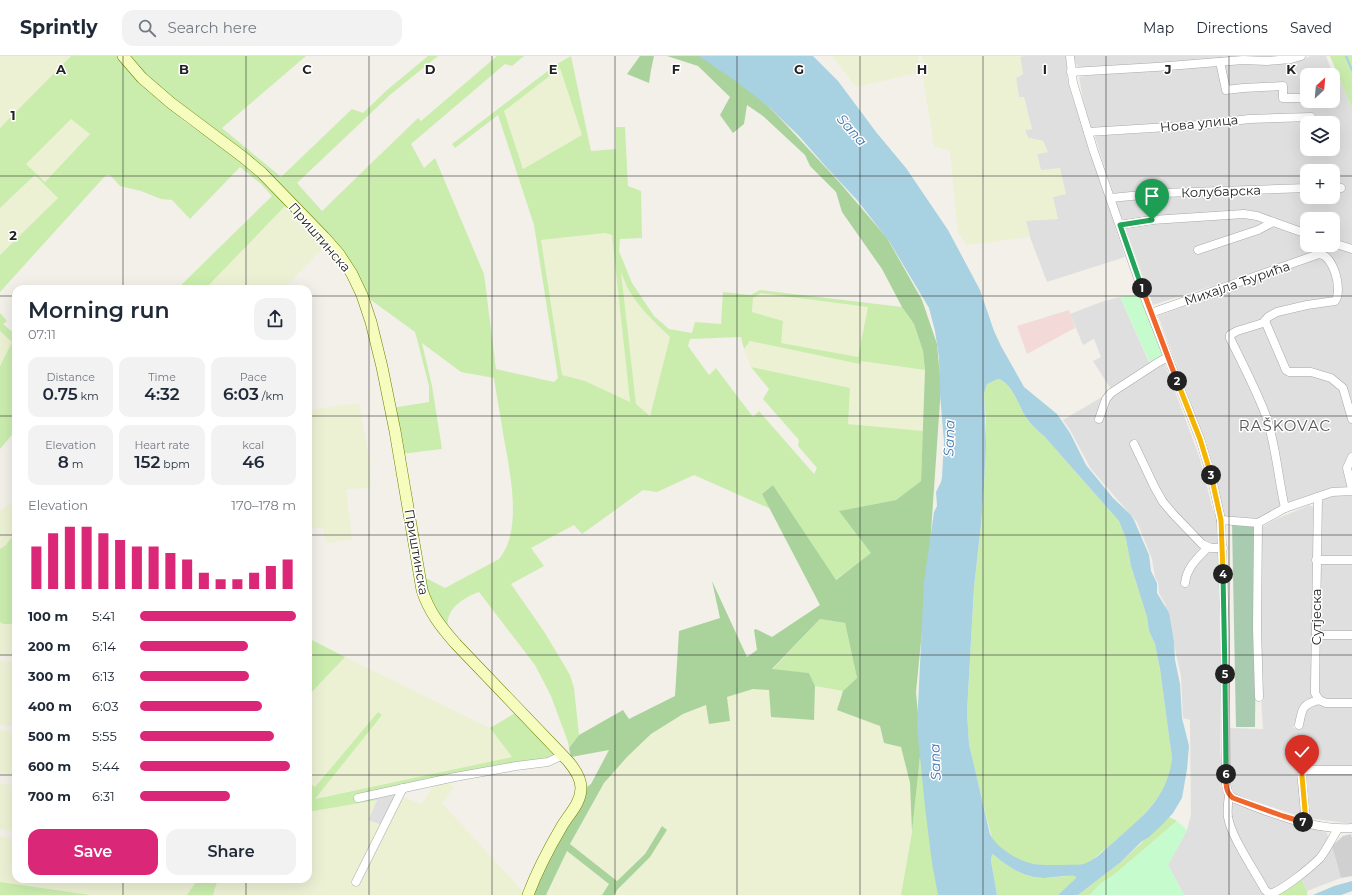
<!DOCTYPE html>
<html lang="en">
<head>
<meta charset="utf-8">
<style>
	body { margin:0; font-family:Montserrat,sans-serif; background:#f2f2f3; color:#1f2937; height:100vh; display:flex; flex-direction:column; font-size:15px; white-space:nowrap }
	* { box-sizing:border-box; margin:0 }
	p { font-size:13px; color:#747a83 }
	.icon { flex:none; width:22px; height:22px; fill:none; stroke:currentColor; stroke-width:2; stroke-linecap:round; stroke-linejoin:round }
	.map { position:relative; flex:1; overflow:hidden }
	.details { position:absolute; left:12px; top:229px; width:300px; height:598px; display:flex; flex-direction:column; background:#fff; border-radius:12px; box-shadow:0 4px 16px #0002 }
	.details>* { flex:none }
	.needle { width:26px; rotate:26deg }
	.tools { position:absolute; left:1300px; top:12px; display:grid; gap:8px }
	.tools a { display:grid; place-items:center; width:40px; height:40px; border-radius:8px; background:#fff; box-shadow:0 4px 16px #0002; font-size:20px }
	.pin { position:absolute; display:grid; place-items:center; width:34px; height:34px; color:#fff; margin:-41px -17px; border-radius:50% 50% 50% 0; rotate:-45deg; box-shadow:0 0 4px #0007 }
	.pin .icon { rotate:45deg }
	.km { position:absolute; width:20px; height:20px; margin:-10px; border-radius:50%; background:#222; color:#fff; font-size:11px; line-height:20px; text-align:center }
	.round { display:grid; place-items:center; flex:none; width:42px; height:42px; border-radius:12px; background:#f2f2f3 }
	.summary { display:flex; align-items:center; justify-content:space-between; height:68px; padding:0 16px }
	h1 { font-size:22px; font-weight:600; line-height:30px }
	.metrics { display:grid; grid-template-columns:repeat(3,1fr); gap:6px; height:68px; padding:4px 16px }
	.metrics div { display:grid; align-content:center; border-radius:10px; background:#f2f2f3; text-align:center }
	.metrics b { font-size:17px; font-weight:600 }
	.metrics small { font-size:11px; font-weight:400 }
	.metrics p { font-size:11px }
	.chart { height:112px; padding:8px 16px }
	.chart p { display:flex; justify-content:space-between }
	.chart svg { width:100%; height:72px; margin-top:4px; stroke:#db2777; stroke-width:6 }
	.button { display:flex; gap:8px; margin-top:auto; padding:8px 16px }
	.button a { flex:1; height:46px; border-radius:12px; background:#db2777; color:#fff; font-size:16px; font-weight:600; line-height:46px; text-align:center }
	.button a+a { background:#f2f2f3; color:#1f2937 }
	ul { padding:0 16px; list-style:none; font-size:13px }
	li { display:grid; grid-template-columns:64px 48px 1fr; align-items:center; height:30px }
	li i { height:10px; border-radius:5px; background:#db2777 }
	header { display:flex; align-items:center; gap:24px; box-sizing:border-box; height:56px; padding:0 20px; background:#fff; border-bottom:1px solid #e0e1e3 }
	header strong { font-size:19px }
	nav { display:flex; gap:22px; margin-inline-start:auto; font-size:14px }
	.search { width:280px; height:36px; background:#f2f2f3; display:flex; align-items:center; gap:10px; box-sizing:border-box; padding:0 14px; border-radius:12px; color:#747a83; font-size:15px }
	.map>svg:first-child { display:block }
</style>
</head>
<body>
<header>
<strong>Sprintly</strong>
<div class="search"><svg class="icon" aria-label="search" viewBox="0 0 24 24"><circle cx="10" cy="10" r="6"/><path d="M15 15l6 6"/></svg>Search here</div>
<nav><a>Map</a><a>Directions</a><a>Saved</a></nav>
</header>
<div class="map">
<svg width="1352" height="839" viewBox="0 0 1352 839">
	<rect width="100%" height="100%" fill="#f2f0e9"/>
	<!-- residential -->
	<g fill="#e0dfdf" fill-rule="evenodd">
		<path d="M1023 0H1066L1068 27 1125 201 1047 226 1030 181 1026 165 1052 141 1066 138 1041 115 1037 98 1047 96 1043 85 1028 82 1025 74 1032 73 1024 42H1019L1016 22 1023 18 1020 1Z"/>
		<path d="M1074 0H1252V1L1104 13 1078 11 1075 6Z"/>
		<path d="M1311 0H1326L1331 13 1340 24 1352 52V191L1333 186V163H1307V177L1266 160 1123 164 1116 148 1117 145 1232 137 1307 134V141H1333V115H1307V130L1114 140 1095 81 1096 80 1173 75 1212 71 1236 67 1314 64V58L1238 61 1193 67 1091 73 1084 49 1079 21 1121 15 1295 5ZM1307 19H1333V45H1307ZM1307 67H1333V93H1307Z"/>
		<path d="M1247 161 1307 182V189H1329L1352 196V431H1344L1322 435 1288 446 1278 403 1234 282 1236 279 1291 254 1337 248 1340 244 1342 239 1337 214 1321 195 1153 249 1126 173 1152 168Z"/>
		<path d="M1319 201 1329 207 1336 236 1332 243 1260 264 1231 274 1236 297 1265 367 1282 451 1259 464 1228 462 1224 460 1216 421 1196 360 1158 260Z"/>
		<path d="M1120 241 1152 313 1164 306 1199 400 1213 454 1219 468 1222 575 1220 694 1224 740 1235 746 1327 777 1329 785 1321 799 1277 839H1184L1168 809 1187 774 1191 759 1190 664 1183 662 1181 620 1165 548 1159 537 1158 526 1155 521 1152 503 1137 466 1091 413 1070 374 1063 364 1112 335 1093 305 1101 301 1094 283 1083 289 1070 258 1101 246Z"/>
		<path d="M1330 440H1352V502H1325L1319 497 1320 449 1324 443Z"/>
		<path d="M1309 449 1313 451 1315 465 1312 643 1301 651 1293 672 1300 671 1303 656 1309 651 1317 648 1352 649V712L1304 713 1303 755 1301 761 1236 739 1229 730V672L1263 673 1261 640 1260 480 1262 471 1272 465Z"/>
		<path d="M1324 505 1352 506V576L1320 575 1319 509Z"/>
		<path d="M1320 580 1352 581V644H1333L1324 642 1319 637Z"/>
		<path d="M1320 716H1352V768L1309 762 1304 723 1307 718Z"/>
		<path d="M389 738H397L381 769 368 764 377 744 376 740Z"/>
		<path d="M1332 790 1341 822 1307 835 1301 822Z"/>
	</g>
	<!-- commercial -->
	<path fill="#f3dad8" d="M1069 254 1075 272 1027 298 1017 270Z"/>
	<!-- religious -->
	<path fill="#d0d0d0" d="M1351 778 1352 782V820L1341 822 1332 790 1343 780Z"/>
	<!-- farmland -->
	<g fill="#edf1d4">
		<path d="M0 0H71L0 73Z"/>
		<path d="M832 0H918L920 11H924L922 0H1023L1020 1 1023 18 1016 22 1019 41H1024L1032 73 1025 74 1028 82 1043 85 1048 96 1037 98 1041 114 1060 112 1066 138 1053 141 1058 163 1026 165 1030 181 967 189 958 177 950 95 934 90 922 16 856 31Z"/>
		<path d="M560 11 582 79 523 113 504 55Z"/>
		<path d="M71 63 90 77 45 126 25 108Z"/>
		<path d="M36 119 58 142 0 199V152Z"/>
		<path d="M287 148 326 189 283 233H205Z"/>
		<path d="M605 177 612 178 630 347 585 325 562 319 541 184Z"/>
		<path d="M621 215 628 231 638 247 652 265 670 281 650 360 636 348Z"/>
		<path d="M761 237 868 251 858 302 780 287 752 256 753 242Z"/>
		<path d="M0 275 12 286 0 310Z"/>
		<path d="M750 285 860 308 861 305 925 314 923 375 848 368 850 332 751 311 744 293Z"/>
		<path d="M359 347 369 403 371 432 346 433 352 483 326 487 323 471 309 473 308 464V354Z"/>
		<path d="M16 443V475L6 489 0 493V455Z"/>
		<path d="M0 566 3 568H16V601L0 600Z"/>
		<path d="M345 601 490 672 513 701 314 743 378 657 315 731 308 726V640Z"/>
		<path d="M0 605 16 606V671L0 668Z"/>
		<path d="M815 630 843 635 838 654 880 670 884 687 901 691 911 729 912 776 901 839H614L667 774 662 770 645 798 617 825 570 788 604 727 627 701 651 678 683 658 706 649 730 665 727 641 753 633 769 634 814 664Z"/>
		<path d="M0 674 16 677V720L0 717Z"/>
		<path d="M447 726 454 731 442 747 525 838V839H213L218 823H308V756L377 744 368 764 381 769 397 738 421 748 435 728Z"/>
		<path d="M0 727 16 730V776L0 773Z"/>
		<path d="M0 781 16 784V823H198L187 839H91L0 826Z"/>
		<path d="M567 795 609 828 602 839H546Z"/>
	</g>
	<!-- grass -->
	<g fill="#caedae" fill-rule="evenodd">
		<path d="M71 0H117L135 20 185 66 212 84 241 107 262 125 287 148 205 233H177L272 140 261 128 240 111 190 163 172 144 161 143 141 135 120 130 110 119H106L0 236V199L58 142 35 119 0 152V72ZM71 63 90 78 45 126 26 108Z"/>
		<path d="M124 0H306L222 72 281 121 352 53 363 57 387 34 428 0H438L391 38 297 127 322 155 418 62 421 65 497 0H524L512 10 505 8 411 88 424 112 435 102 484 218 496 313 554 326 558 322 534 169 498 59 455 92 452 88 557 8 571 0 591 95 616 93V71H625L628 130 641 135 642 182 620 183 619 195 632 227 654 260 669 273 692 277 695 266 721 268 723 236 751 239 760 234 902 251 914 268 923 295 925 314 861 305 860 308 750 285 744 293 741 281 690 283 688 290 709 319 716 312 753 361 759 355 814 418 817 412 798 390 799 384 763 343 769 333 751 311 850 332 848 368 923 375 921 425 896 444 840 455 872 497 835 524 773 429 762 438 771 453 694 419 657 436 643 434 582 478 574 469 531 492 544 510 511 528 545 577 570 619 574 632 579 679 569 692 568 686 551 640 535 609 479 536C467 540 450 550 448 564 447 568 448 573 448 577L441 569 422 520 445 532 499 503C523 475 510 416 504 383 501 363 497 342 494 322L461 316 422 287 432 330 442 393 401 398 392 352 429 346V330L418 287 415 276 364 239 347 206 222 84ZM560 12 582 79 523 113 504 55ZM605 177 612 179 630 346 585 325 562 319 541 184ZM621 216C623 221 625 226 627 231 638 251 654 266 670 281L650 360 636 348ZM761 237 868 251 858 301 781 287 783 265 752 256 753 242Z"/>
		<path d="M1330 0H1352V52Z"/>
		<path d="M0 257 7 265 3 268 16 279V374L0 393V310L12 286 0 275Z"/>
		<path d="M998 323C1012 326 1019 351 1026 361 1031 369 1037 374 1044 380L1119 465 1126 483 1131 510 1147 561 1149 575 1155 588 1160 613 1172 702 1171 715 1168 725 1160 739 1151 750 1133 770 1086 809 1042 817 1000 795 992 782 977 723 969 688 967 656 974 531 981 468 984 429 986 366 984 338 987 328Z"/>
		<path d="M16 475V568H3L0 566V493L6 489Z"/>
		<path d="M820 563 845 567 857 622 843 635 815 630 809 617 772 614Z"/>
		<path d="M308 582 345 601 308 640Z"/>
		<path d="M378 656 382 659 315 743 512 701 490 672 517 656 554 695 555 702 375 736 377 744 308 756V726L315 731Z"/>
		<path d="M921 691 939 839H901L912 776Z"/>
		<path d="M1169 761 1177 765 1115 818 1100 828 1090 839H1078L1121 806Z"/>
		<path d="M992 798 994 799C1008 811 1023 821 1043 822 1052 822 1062 820 1071 820H1075L1076 822 1058 839H997L991 805Z"/>
		<path d="M1301 822 1307 835V839H1278Z"/>
		<path d="M198 823H218L213 839H187Z"/>
		<path d="M0 826 91 839H0Z"/>
	</g>
	<!-- forest -->
	<g fill="#aad39c">
		<path d="M640 0H654L651 14 649 27 627 18Z"/>
		<path d="M667 0H701L744 27 777 59 840 127 887 182 922 244 937 288 941 331 929 505 916 636 921 691 912 776 910 727 901 691 884 687 880 670 837 654 843 635 857 622 845 567 820 563 772 613 809 617 815 630 814 664 771 661 769 634 753 633 727 641 730 665 709 668 706 649 683 658 651 678 627 701 604 727 570 788 617 825 645 798 662 770 667 774 650 801 618 833 614 839H602L609 828 567 795 546 839H531L584 733 591 728 609 694 571 701 569 692 579 679 623 654 629 663 675 640 679 575 720 562 712 525 747 601 757 594 754 574 756 573 772 581 820 549 762 438 773 429 836 524 871 497 839 455 896 444 921 425 925 314 923 295 914 268 902 251 882 213 842 156 836 136 810 110 805 99 763 60 747 49 744 68 733 77 720 59 730 41 698 10Z"/>
	</g>
	<!-- cemetery -->
	<path fill="#a9ccb0" d="M1232 467 1244 468 1257 472 1255 671H1236Z"/>
	<!-- park -->
	<g fill="#c6fccd">
		<path d="M1139 238 1163 297 1161 301 1150 307 1120 241Z"/>
		<path d="M1177 765 1187 774 1168 809 1184 839H1090L1100 828 1115 818Z"/>
	</g>
	<!-- water -->
	<g fill="#a8d1e1" fill-rule="evenodd">
		<path d="M699 0H813L838 25 876 76 906 112 948 174 980 234 994 275 1001 290 1024 331 1057 358 1070 377 1086 409 1113 442 1130 458 1134 464 1149 499 1151 515 1157 527V537L1169 557 1174 586 1175 604 1180 628 1182 662 1189 690 1187 713 1182 742 1173 757 1162 769 1149 781 1141 786 1121 806 1078 839H1058L1076 822 1075 820C1065 819 1054 822 1044 822 1024 822 1008 811 994 799L992 798 991 805 997 839H938L932 807 925 751 917 670 924 526 934 456 937 450 936 436 941 426 942 421 944 386 940 338 939 302 935 275 929 252 889 185 857 144 827 112 799 80 770 52 734 24ZM998 323C1012 326 1019 351 1026 361 1031 369 1037 374 1044 380L1119 465 1126 483 1131 510 1147 561 1149 575 1155 588 1160 613 1172 702C1168 741 1143 760 1115 785 1106 792 1097 803 1086 807 1080 810 1072 808 1065 809 1038 809 1029 811 1007 796 1000 791 994 786 990 778L969 688 967 656 974 531 981 468 984 429 986 389 984 338 987 328Z"/>
		<path d="M1352 825V835L1341 839H1313L1334 830Z"/>
	</g>
	<g fill="none" stroke-linecap="round" stroke-linejoin="round">
		<!-- stream -->
		<path stroke="#a8d1e1" stroke-width="2" d="M1346 0 1352 14"/>
		<defs>
			<g id="street">
				<path d="M1070 0 1073 27 1094 96 1146 245 1200 383 1212 423 1221 464 1225 575 1226 727C1227 734 1228 738 1233 742 1267 756 1315 775 1352 772"/>
				<path d="M1220 6 1226 34 1243 32 1283 30V42H1307"/>
				<path d="M1071 16 1156 11 1243 4 1267 5 1291 3 1301 0"/>
				<path d="M1088 76 1200 69 1249 63 1311 61"/>
				<path d="M1333 132H1341"/>
				<path d="M1111 142 1162 137 1307 132"/>
				<path d="M1120 169 1152 164 1244 158 1257 160 1307 178"/>
				<path d="M1333 187 1352 193"/>
				<path d="M1198 194 1258 174 1273 166"/>
				<path d="M1151 257 1319 198C1334 199 1343 235 1335 245L1307 249 1277 256 1268 261 1263 267 1237 275 1230 279V282C1242 307 1256 333 1266 360 1276 389 1278 422 1285 452"/>
				<path d="M1265 265 1286 314 1289 316H1311L1331 322 1343 332 1352 363"/>
				<path d="M1099 363 1106 343 1111 337 1157 307 1168 301"/>
				<path d="M1134 388 1155 432 1163 446 1174 459 1202 488 1211 492H1223"/>
				<path d="M1352 401 1347 412 1352 433"/>
				<path d="M1221 464 1258 467 1285 452 1332 436 1352 435"/>
				<path d="M1258 467 1257 572 1259 641"/>
				<path d="M1316 504H1352"/>
				<path d="M1185 527C1187 511 1197 503 1208 491"/>
				<path d="M1316 579H1352"/>
				<path d="M1319 644 1326 647H1352"/>
				<path d="M1299 669C1302 653 1302 648 1319 644L1315 637V629L1318 441"/>
				<path d="M1229 739C1228 746 1227 753 1228 761 1231 781 1255 815 1265 834L1270 838C1283 834 1310 812 1320 802 1327 793 1332 782 1338 773"/>
				<path d="M358 742 455 721 516 710 548 706 563 699"/>
				<path d="M1306 766 1302 725 1303 716 1306 714H1352"/>
				<path d="M356 826 403 732"/>
			</g>
			<path id="secondary" d="M123 0 142 22 171 47 243 101 262 117 324 181 339 198 352 218 362 239 371 266 382 311 395 375 422 534C429 556 441 571 456 588L568 705C574 712 581 722 581 732 581 747 569 758 562 770 549 792 537 815 528 839"/>
		</defs>
		<!-- street casing -->
		<use href="#street" stroke="#a9a9a9" stroke-width="9"/>
		<!-- secondary casing -->
		<use href="#secondary" stroke="#6d8101" stroke-width="12"/>
		<!-- street -->
		<use href="#street" stroke="#fff" stroke-width="8"/>
		<!-- secondary -->
		<use href="#secondary" stroke="#f6fcbd" stroke-width="11"/>
	</g>
	<g fill="none" stroke-linecap="round" stroke-linejoin="round">
		<defs>
			<path id="split-1" d="M1142 232 1120 169 1152 164"/>
			<path id="split-2" d="M1142 232 1177 325"/>
			<path id="split-3" d="M1177 325 1200 383 1211 419"/>
			<path id="split-4" d="M1211 419 1221 464 1223 518"/>
			<path id="split-5" d="M1223 518 1225 618"/>
			<path id="split-6" d="M1225 618 1226 718"/>
			<path id="split-7" d="M1226 718C1226 727 1225 736 1233 742L1283 760 1303 766"/>
			<path id="split-8" d="M1302 720 1306 766H1303"/>
		</defs>
		<!-- split-1 casing -->
		<use href="#split-1" stroke="#fff" stroke-width="8"/>
		<!-- split-2 casing -->
		<use href="#split-2" stroke="#fff" stroke-width="8"/>
		<!-- split-3 casing -->
		<use href="#split-3" stroke="#fff" stroke-width="8"/>
		<!-- split-4 casing -->
		<use href="#split-4" stroke="#fff" stroke-width="8"/>
		<!-- split-5 casing -->
		<use href="#split-5" stroke="#fff" stroke-width="8"/>
		<!-- split-6 casing -->
		<use href="#split-6" stroke="#fff" stroke-width="8"/>
		<!-- split-7 casing -->
		<use href="#split-7" stroke="#fff" stroke-width="8"/>
		<!-- split-8 casing -->
		<use href="#split-8" stroke="#fff" stroke-width="8"/>
		<!-- split-1 -->
		<use href="#split-1" stroke="#22a559" stroke-width="5"/>
		<!-- split-2 -->
		<use href="#split-2" stroke="#f0652b" stroke-width="5"/>
		<!-- split-3 -->
		<use href="#split-3" stroke="#f5b400" stroke-width="5"/>
		<!-- split-4 -->
		<use href="#split-4" stroke="#f5b400" stroke-width="5"/>
		<!-- split-5 -->
		<use href="#split-5" stroke="#22a559" stroke-width="5"/>
		<!-- split-6 -->
		<use href="#split-6" stroke="#22a559" stroke-width="5"/>
		<!-- split-7 -->
		<use href="#split-7" stroke="#f0652b" stroke-width="5"/>
		<!-- split-8 -->
		<use href="#split-8" stroke="#f5b400" stroke-width="5"/>
	</g>
	<!-- grid -->
	<path fill="none" stroke="#222" stroke-width="1" stroke-opacity="0.55" d="M123 0V233M246 0V233M369 0V839M492 0V839M615 0V839M737 0V839M860 0V839M983 0V839M1106 0V839M1229 0V839M0 120H1307M1333 120H1352M0 240H16M308 240H1352M0 360H16M308 360H1352M0 479H16M308 479H1352M0 599H16M308 599H1352M0 719H16M308 719H1352M123 823V839M246 823V839"/>
	<g text-anchor="middle" stroke-width="3" stroke-linejoin="round" paint-order="stroke">
		<!-- street labels -->
		<g font-size="13" fill="#222" stroke="#fff">
			<text transform="translate(1199 67) rotate(-6)" y="5">Нова улица</text>
			<text transform="translate(1221 135) rotate(-2)" y="5">Колубарска</text>
			<text transform="translate(320 181) rotate(49)" y="5">Приштинска</text>
			<text transform="translate(1237 227) rotate(-19)" y="5">Михајла Ђурића</text>
			<text transform="translate(417 496) rotate(80)" y="5">Приштинска</text>
			<text transform="translate(1316 561) rotate(-90)" y="5">Сутјеска</text>
		</g>
		<!-- water labels -->
		<g font-size="14" font-style="italic" fill="#4676ae" stroke="#fff">
			<text transform="translate(852 74) rotate(48)" y="5">Sana</text>
			<text transform="translate(949 382) rotate(-88)" y="5">Sana</text>
			<text transform="translate(935 706) rotate(-92)" y="5">Sana</text>
		</g>
		<!-- quarter labels -->
		<g font-size="15" letter-spacing="1" fill="#555" stroke="#fff">
			<text x="1285" y="375">RAŠKOVAC</text>
		</g>
	</g>
	<g font-size="13" text-anchor="middle" font-weight="bold" fill="#222" stroke="#fff" stroke-width="3" stroke-linejoin="round" paint-order="stroke">
		<text x="61" y="18">A</text>
		<text x="184" y="18">B</text>
		<text x="307" y="18">C</text>
		<text x="430" y="18">D</text>
		<text x="553" y="18">E</text>
		<text x="676" y="18">F</text>
		<text x="799" y="18">G</text>
		<text x="922" y="18">H</text>
		<text x="1045" y="18">I</text>
		<text x="1168" y="18">J</text>
		<text x="1291" y="18">K</text>
		<text x="13" y="64">1</text>
		<text x="13" y="184">2</text>
	</g>
</svg>
<div class="tools">
<a><svg class="needle" viewBox="-14 -14 28 28"><path d="M0-13l5 13h-10z" fill="#e53935"/><path d="M0 13l5-13h-10z" fill="#747a83"/></svg></a>
<a><svg class="icon" aria-label="layers" viewBox="0 0 24 24"><path d="M12 4l9 5-9 5-9-5zM3 14l9 5 9-5"/></svg></a>
<a>+</a>
<a>−</a>
</div>
<div class="pin" style="left:1152px;top:164px;background:#1e9e55"><svg class="icon" aria-label="arrive" viewBox="0 0 24 24"><path d="M6 21V4h12l-3 4 3 4H6"/></svg></div>
<div class="pin" style="left:1302px;top:720px;background:#d93025"><svg class="icon" aria-label="check" viewBox="0 0 24 24"><path d="M5 12l5 5 9-10"/></svg></div>
<b class="km" style="left:1142px;top:232px">1</b>
<b class="km" style="left:1177px;top:325px">2</b>
<b class="km" style="left:1211px;top:419px">3</b>
<b class="km" style="left:1223px;top:518px">4</b>
<b class="km" style="left:1225px;top:618px">5</b>
<b class="km" style="left:1226px;top:718px">6</b>
<b class="km" style="left:1303px;top:766px">7</b>
<section class="details">
<div class="summary"><div><h1>Morning run</h1><p>07:11</p></div><a class="round"><svg class="icon" aria-label="share" viewBox="0 0 24 24"><path d="M12 15V3M7 8l5-5 5 5M5 13v7h14v-7"/></svg></a></div>
<div class="metrics">
<div><p>Distance</p><b>0.75<small> km</small></b></div>
<div><p>Time</p><b>4:32</b></div>
<div><p>Pace</p><b>6:03<small> /km</small></b></div>
</div>
<div class="metrics">
<div><p>Elevation</p><b>8<small> m</small></b></div>
<div><p>Heart rate</p><b>152<small> bpm</small></b></div>
<div><p>kcal</p><b>46</b></div>
</div>
<div class="chart"><p><span>Elevation</span>170–178 m</p>
<svg viewBox="0 0 160 44" preserveAspectRatio="none"><path d="M5 44V18M15 44V10M25 44V6M35 44V6M45 44V10M55 44V14M65 44V18M75 44V18M85 44V22M95 44V26M105 44V34M115 44V38M125 44V38M135 44V34M145 44V30M155 44V26"/></svg>
</div>
<ul>
<li><b>100 m</b>5:41<i style="width:100%"></i></li>
<li><b>200 m</b>6:14<i style="width:69%"></i></li>
<li><b>300 m</b>6:13<i style="width:70%"></i></li>
<li><b>400 m</b>6:03<i style="width:78%"></i></li>
<li><b>500 m</b>5:55<i style="width:86%"></i></li>
<li><b>600 m</b>5:44<i style="width:96%"></i></li>
<li><b>700 m</b>6:31<i style="width:58%"></i></li>
</ul>
<div class="button"><a>Save</a><a>Share</a></div>
</section>
</div>
</body>
</html>
